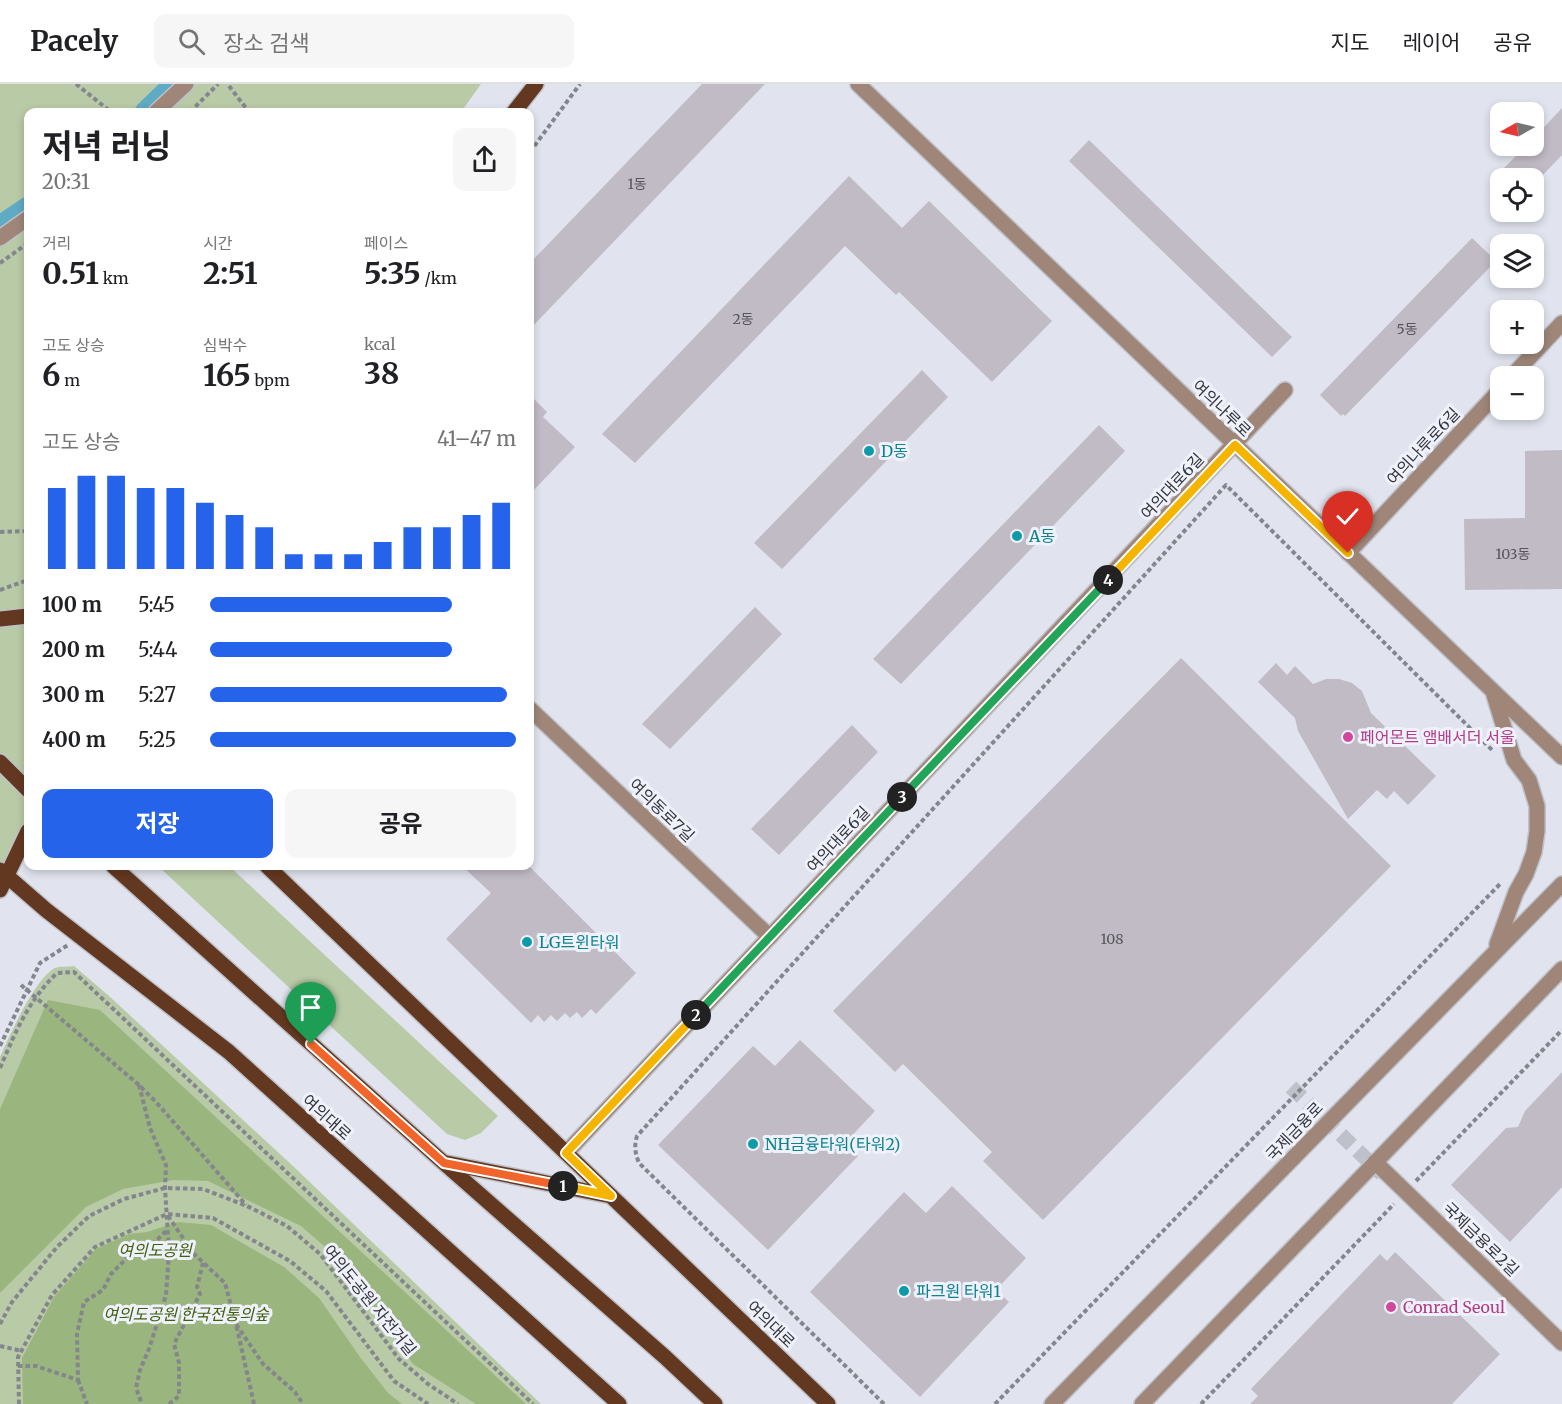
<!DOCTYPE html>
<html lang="ko">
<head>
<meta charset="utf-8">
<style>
	body { margin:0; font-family:Merriweather,"Noto Sans KR",serif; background:#f6f6f6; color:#202124; height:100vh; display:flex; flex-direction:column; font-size:22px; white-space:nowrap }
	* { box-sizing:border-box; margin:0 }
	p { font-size:20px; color:#757577 }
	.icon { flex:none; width:33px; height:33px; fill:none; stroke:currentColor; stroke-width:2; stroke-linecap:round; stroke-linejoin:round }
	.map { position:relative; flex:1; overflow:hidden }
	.side { position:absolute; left:24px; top:24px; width:510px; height:762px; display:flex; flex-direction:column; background:#fff; border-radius:12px; box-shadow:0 3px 9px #0003 }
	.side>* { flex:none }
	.needle { width:39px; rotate:262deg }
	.fabs { position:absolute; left:1490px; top:18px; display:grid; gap:12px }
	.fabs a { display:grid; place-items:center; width:54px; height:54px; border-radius:12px; background:#fff; box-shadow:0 3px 9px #0003; font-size:30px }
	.pin { position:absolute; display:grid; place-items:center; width:51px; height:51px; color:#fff; margin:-62px -26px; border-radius:50% 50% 50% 0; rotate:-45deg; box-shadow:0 0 6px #0007 }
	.pin .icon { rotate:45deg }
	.km { position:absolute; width:30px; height:30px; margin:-15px; border-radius:50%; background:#222; color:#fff; font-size:16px; line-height:30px; text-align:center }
	.round { display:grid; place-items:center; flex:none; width:63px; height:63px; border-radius:12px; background:#f6f6f6 }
	.summary { display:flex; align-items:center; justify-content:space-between; height:102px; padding:0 18px }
	h1 { font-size:33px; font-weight:700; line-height:45px }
	.stats { display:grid; grid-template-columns:repeat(3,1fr); gap:9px; height:102px; padding:6px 18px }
	.stats div { display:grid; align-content:center }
	.stats b { font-size:30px; font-weight:700 }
	.stats small { font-size:16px; font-weight:400 }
	.stats p { font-size:16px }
	.chart { height:168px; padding:12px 18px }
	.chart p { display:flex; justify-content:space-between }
	.chart svg { width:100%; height:108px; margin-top:6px; stroke:#2563eb; stroke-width:6 }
	.primary-button { display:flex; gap:12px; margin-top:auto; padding:12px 18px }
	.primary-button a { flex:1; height:69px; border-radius:12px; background:#2563eb; color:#fff; font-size:24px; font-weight:700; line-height:69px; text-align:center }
	.primary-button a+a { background:#f6f6f6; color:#202124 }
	ul { padding:0 18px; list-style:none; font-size:20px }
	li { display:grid; grid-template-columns:96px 72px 1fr; align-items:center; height:45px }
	li i { height:15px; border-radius:8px; background:#2563eb }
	header { display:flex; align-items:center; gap:36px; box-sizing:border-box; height:84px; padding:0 30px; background:#fff; border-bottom:2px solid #e0e0e0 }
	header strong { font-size:28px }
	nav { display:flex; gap:33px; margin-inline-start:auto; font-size:21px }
	.search { width:420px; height:54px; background:#f6f6f6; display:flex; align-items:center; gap:15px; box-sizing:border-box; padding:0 21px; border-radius:12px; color:#757577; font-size:22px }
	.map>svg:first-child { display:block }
</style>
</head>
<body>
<header>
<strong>Pacely</strong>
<div class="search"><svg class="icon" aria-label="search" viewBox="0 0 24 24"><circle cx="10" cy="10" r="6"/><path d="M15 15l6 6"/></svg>장소 검색</div>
<nav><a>지도</a><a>레이어</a><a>공유</a></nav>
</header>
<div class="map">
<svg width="1562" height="1320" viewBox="0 0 1562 1320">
	<rect width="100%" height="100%" fill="#e1e4ee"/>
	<!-- green -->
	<g fill="#b9caa7">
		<path d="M0 0H481L461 28H28V730L0 792Z"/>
		<path d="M158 782H229L498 1032 481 1049 465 1056 447 1050Z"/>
		<path d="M74 882 109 912 294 1083 541 1320H0V973C9 953 35 894 55 884 60 882 69 883 74 882Z"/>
	</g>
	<!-- forest -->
	<g fill="#9ab57d">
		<path d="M48 916 100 926 526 1320H476L413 1280 338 1174 301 1142 208 1097 173 1096 123 1105 86 1123 0 1209V1025Z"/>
		<path d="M178 1138 211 1141 284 1183 319 1214 360 1273 388 1309 402 1320H23L22 1274 54 1213 96 1165 129 1150 147 1148Z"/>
	</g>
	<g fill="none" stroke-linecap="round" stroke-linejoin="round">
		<!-- canal -->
		<g stroke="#5fabc3" stroke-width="21">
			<path d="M145 28 174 0"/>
			<path d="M0 142 28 123"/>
		</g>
	</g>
	<!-- building -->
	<g fill="#c1bbc5">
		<path d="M702 0H765L530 245V179Z"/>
		<path d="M1562 24V71L1540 94H1494L1526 62H1533V55Z"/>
		<path d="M1089 56 1292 253 1272 273 1069 77Z"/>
		<path d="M849 92 902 144 929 117 1052 237 992 298 899 208 896 211 845 162 635 379 602 350Z"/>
		<path d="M1472 154 1493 174 1491 176 1494 179 1345 332 1343 330 1341 332 1320 311Z"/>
		<path d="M922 286 948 313 782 485 754 459Z"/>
		<path d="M530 311 547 328 543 333 575 363 530 410Z"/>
		<path d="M1099 341 1125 367 901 600 873 575Z"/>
		<path d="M1562 366V505L1465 506 1464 435 1525 434V367Z"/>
		<path d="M755 523 782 550 670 665 642 640Z"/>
		<path d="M1181 574 1391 782 1043 1136 983 1077 992 1068 903 980 895 988 833 927Z"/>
		<path d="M1276 579 1287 591 1295 582 1313 600 1326 595H1339L1352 599 1362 607 1371 629 1436 692 1408 721 1394 707 1387 715 1377 706 1348 735 1298 647 1295 634 1258 598Z"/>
		<path d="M852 641 878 668 779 771 751 745Z"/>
		<path d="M462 782H529L636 889 596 930 591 925 582 934 577 928 570 934 565 929 557 937 551 931 544 938 538 931 531 939 446 855 491 809Z"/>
		<path d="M800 956 875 1027 845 1059 858 1072 768 1166 658 1061 753 962 775 982Z"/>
		<path d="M1562 988V1103L1510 1158 1451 1101 1506 1044 1518 1043 1525 1027Z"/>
		<path d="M952 1102 1026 1174 996 1206 1009 1218 920 1313 810 1208 904 1108 926 1129Z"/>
		<path d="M1395 1168 1500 1270 1452 1320H1250L1258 1312 1251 1305 1380 1170 1387 1177Z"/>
	</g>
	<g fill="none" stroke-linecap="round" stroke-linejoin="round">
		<!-- minor-tunnel -->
		<path stroke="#bec1ca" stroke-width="15" stroke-dasharray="15 8" stroke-linecap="butt" d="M1291 1003 1382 1090"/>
		<defs>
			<g id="minor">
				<path d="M858 0 1562 673"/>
				<path d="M156 28 186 0"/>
				<path d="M0 154 28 134"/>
				<path d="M1512 292 1562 239"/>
				<path d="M1348 469 1500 306"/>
				<path d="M1494 611 1514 676 1529 696 1537 722V747L1534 768 1526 790 1516 808 1497 860"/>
				<path d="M530 625 770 853"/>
				<path d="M566 1069 1285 306"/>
				<path d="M1375 1078 1562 1259"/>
				<path d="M1052 1320 1562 800"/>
				<path d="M1142 1320 1562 885"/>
			</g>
			<g id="major">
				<path d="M514 28 536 0"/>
				<path d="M0 535 28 532"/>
				<path d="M0 678 28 706"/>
				<path d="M113 782 444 1079 665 1273 715 1320"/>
				<path d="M267 782 611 1112"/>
				<path d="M0 786 46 826 229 968 619 1320"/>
				<path d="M0 806 28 747"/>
				<path d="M447 1079 611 1112 828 1320"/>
			</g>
		</defs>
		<!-- minor casing -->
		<use href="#minor" stroke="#bec1ca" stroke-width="18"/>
		<!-- major casing -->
		<use href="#major" stroke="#bec1ca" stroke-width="18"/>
		<!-- path -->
		<g stroke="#84868d" stroke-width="4" stroke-dasharray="4.5 3" stroke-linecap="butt">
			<path d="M76 0 111 28"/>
			<path d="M229 2 249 28"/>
			<path d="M190 28 218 0"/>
			<path d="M530 68 580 0"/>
			<path d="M0 179 28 159"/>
			<path d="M0 448 28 447"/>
			<path d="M0 506 28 496"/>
			<path d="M21 901 139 1001 156 1018 246 1121"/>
			<path d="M0 962 40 879 68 861"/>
			<path d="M0 984C16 947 28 917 57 889L74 888 533 1320"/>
			<path d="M139 1001 150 1044 166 1081 165 1104 169 1168 166 1211 149 1265 140 1286 136 1304 142 1320"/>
			<path d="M1416 1097 1562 946"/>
			<path d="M168 1132 194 1170 225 1199 236 1240"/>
			<path d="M0 1240 12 1218 57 1163 89 1132 124 1115 165 1104 203 1105 247 1122 287 1142 320 1170 399 1275 428 1300 458 1320"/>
			<path d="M0 1262 22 1267"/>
			<path d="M18 1282H36L78 1296 77 1250 84 1218 103 1206 111 1190 126 1175 149 1164 167 1146"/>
			<path d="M78 1296 87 1320"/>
			<path d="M19 1320 18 1273 52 1211 95 1163 167 1130 213 1134 290 1177 326 1207 394 1297 428 1320"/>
			<path d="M169 1320 179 1312V1279L174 1260 200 1210 197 1203 203 1179"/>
			<path d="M254 1320 236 1240 263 1280 295 1308 303 1320"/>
			<path d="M884 1320 639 1079C635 1069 634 1062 637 1052L1226 401 1494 668"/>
			<path d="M995 1320 1500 800"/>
			<path d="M1201 1320 1394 1120"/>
		</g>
		<!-- minor -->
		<use href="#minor" stroke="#9f8678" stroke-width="15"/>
		<!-- major -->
		<use href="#major" stroke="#633820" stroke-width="15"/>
	</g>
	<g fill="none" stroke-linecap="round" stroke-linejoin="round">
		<defs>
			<path id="split-1" d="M311 960 444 1079 563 1102"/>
			<path id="split-2" d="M563 1102 611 1112 566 1069 696 931"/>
			<path id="split-3" d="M696 931 902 713"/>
			<path id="split-4" d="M902 713 1108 496"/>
			<path id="split-5" d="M1108 496 1235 361 1348 469"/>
		</defs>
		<!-- split-1 casing -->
		<use href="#split-1" stroke="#fff" stroke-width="12"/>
		<!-- split-2 casing -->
		<use href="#split-2" stroke="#fff" stroke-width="12"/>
		<!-- split-3 casing -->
		<use href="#split-3" stroke="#fff" stroke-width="12"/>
		<!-- split-4 casing -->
		<use href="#split-4" stroke="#fff" stroke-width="12"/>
		<!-- split-5 casing -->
		<use href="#split-5" stroke="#fff" stroke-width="12"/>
		<!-- split-1 -->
		<use href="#split-1" stroke="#f0652b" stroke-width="8"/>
		<!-- split-2 -->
		<use href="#split-2" stroke="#f5b400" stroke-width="8"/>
		<!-- split-3 -->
		<use href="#split-3" stroke="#22a559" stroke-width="8"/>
		<!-- split-4 -->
		<use href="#split-4" stroke="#22a559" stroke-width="8"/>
		<!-- split-5 -->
		<use href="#split-5" stroke="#f5b400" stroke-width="8"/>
	</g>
	<!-- markers -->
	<g fill="#0f9aa8" stroke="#eff1fc" stroke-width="2">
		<circle cx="869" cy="367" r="6"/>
		<circle cx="1017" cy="452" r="6"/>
		<circle cx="527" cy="858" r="6"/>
		<circle cx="753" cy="1060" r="6"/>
		<circle cx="904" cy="1207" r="6"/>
	</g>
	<g fill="#d1479c" stroke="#eff1fc" stroke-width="2">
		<circle cx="1348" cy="653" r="6"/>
		<circle cx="1391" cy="1223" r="6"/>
	</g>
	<g text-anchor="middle" stroke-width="6" stroke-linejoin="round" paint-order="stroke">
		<!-- number labels -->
		<g font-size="14" fill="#57565c">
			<text x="637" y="105">1동</text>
			<text x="743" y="240">2동</text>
			<text x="1407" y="250">5동</text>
			<text x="1513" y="475">103동</text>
			<text x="1112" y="860">108</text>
		</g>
		<!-- street labels -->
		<g font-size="16" fill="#343539" stroke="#eff1fc">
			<text transform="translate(1222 324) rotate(44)" y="6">여의나루로</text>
			<text transform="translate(1423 362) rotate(-47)" y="6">여의나루로6길</text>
			<text transform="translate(1172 402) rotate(-47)" y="6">여의대로6길</text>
			<text transform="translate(662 726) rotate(44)" y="6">여의동로7길</text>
			<text transform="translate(838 755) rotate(-47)" y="6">여의대로6길</text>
			<text transform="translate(327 1033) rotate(42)" y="6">여의대로</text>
			<text transform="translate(1294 1047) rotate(-46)" y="6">국제금융로</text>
			<text transform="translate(1481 1155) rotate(44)" y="6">국제금융로2길</text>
			<text transform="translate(370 1216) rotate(51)" y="6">여의도공원 자전거길</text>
			<text transform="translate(771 1240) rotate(44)" y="6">여의대로</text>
		</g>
		<!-- culture labels -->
		<g font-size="16" fill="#0d838f" stroke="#eff1fc" text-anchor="start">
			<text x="881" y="373">D동</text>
			<text x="1029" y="458">A동</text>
			<text x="539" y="864">LG트윈타워</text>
			<text x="765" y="1066">NH금융타워(타워2)</text>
			<text x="916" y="1213">파크원 타워1</text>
		</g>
		<!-- hotel labels -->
		<g font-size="16" fill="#b23c85" stroke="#eff1fc" text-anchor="start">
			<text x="1360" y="659">페어몬트 앰배서더 서울</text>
			<text x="1403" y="1229">Conrad Seoul</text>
		</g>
		<!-- park labels -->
		<g font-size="16" font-style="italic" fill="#405f0a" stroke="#eff1fc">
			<text x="155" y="1172">여의도공원</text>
			<text x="186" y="1236">여의도공원 한국전통의숲</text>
		</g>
	</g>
</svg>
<div class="fabs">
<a><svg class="needle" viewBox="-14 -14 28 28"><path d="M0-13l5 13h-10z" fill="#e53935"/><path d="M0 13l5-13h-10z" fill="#757577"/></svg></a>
<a><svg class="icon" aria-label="locate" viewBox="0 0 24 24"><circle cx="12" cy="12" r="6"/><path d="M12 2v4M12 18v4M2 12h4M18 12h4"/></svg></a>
<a><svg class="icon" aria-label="layers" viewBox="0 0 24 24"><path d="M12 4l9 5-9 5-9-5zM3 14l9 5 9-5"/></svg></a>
<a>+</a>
<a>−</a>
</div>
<div class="pin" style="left:311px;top:960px;background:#1e9e55"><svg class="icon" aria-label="arrive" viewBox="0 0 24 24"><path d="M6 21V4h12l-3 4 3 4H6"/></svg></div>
<div class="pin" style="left:1348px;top:469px;background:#d93025"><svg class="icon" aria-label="check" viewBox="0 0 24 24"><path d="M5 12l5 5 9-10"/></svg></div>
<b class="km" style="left:563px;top:1102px">1</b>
<b class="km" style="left:696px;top:931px">2</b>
<b class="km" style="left:902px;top:713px">3</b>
<b class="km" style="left:1108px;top:496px">4</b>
<section class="side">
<div class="summary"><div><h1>저녁 러닝</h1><p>20:31</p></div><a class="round"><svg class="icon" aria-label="share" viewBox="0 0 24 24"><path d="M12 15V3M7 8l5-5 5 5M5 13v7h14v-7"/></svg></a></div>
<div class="stats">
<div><p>거리</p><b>0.51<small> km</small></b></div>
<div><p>시간</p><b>2:51</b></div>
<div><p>페이스</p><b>5:35<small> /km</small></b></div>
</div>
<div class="stats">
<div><p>고도 상승</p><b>6<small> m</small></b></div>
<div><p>심박수</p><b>165<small> bpm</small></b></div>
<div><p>kcal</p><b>38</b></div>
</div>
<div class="chart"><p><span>고도 상승</span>41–47 m</p>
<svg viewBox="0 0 160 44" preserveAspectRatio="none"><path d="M5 44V11M15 44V6M25 44V6M35 44V11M45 44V11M55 44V17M65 44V22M75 44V27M85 44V38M95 44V38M105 44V38M115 44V33M125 44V27M135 44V27M145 44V22M155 44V17"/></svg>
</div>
<ul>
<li><b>100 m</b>5:45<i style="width:79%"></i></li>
<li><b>200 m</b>5:44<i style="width:79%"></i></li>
<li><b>300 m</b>5:27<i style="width:97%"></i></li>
<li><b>400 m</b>5:25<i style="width:100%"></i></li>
</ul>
<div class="primary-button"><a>저장</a><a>공유</a></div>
</section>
</div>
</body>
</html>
